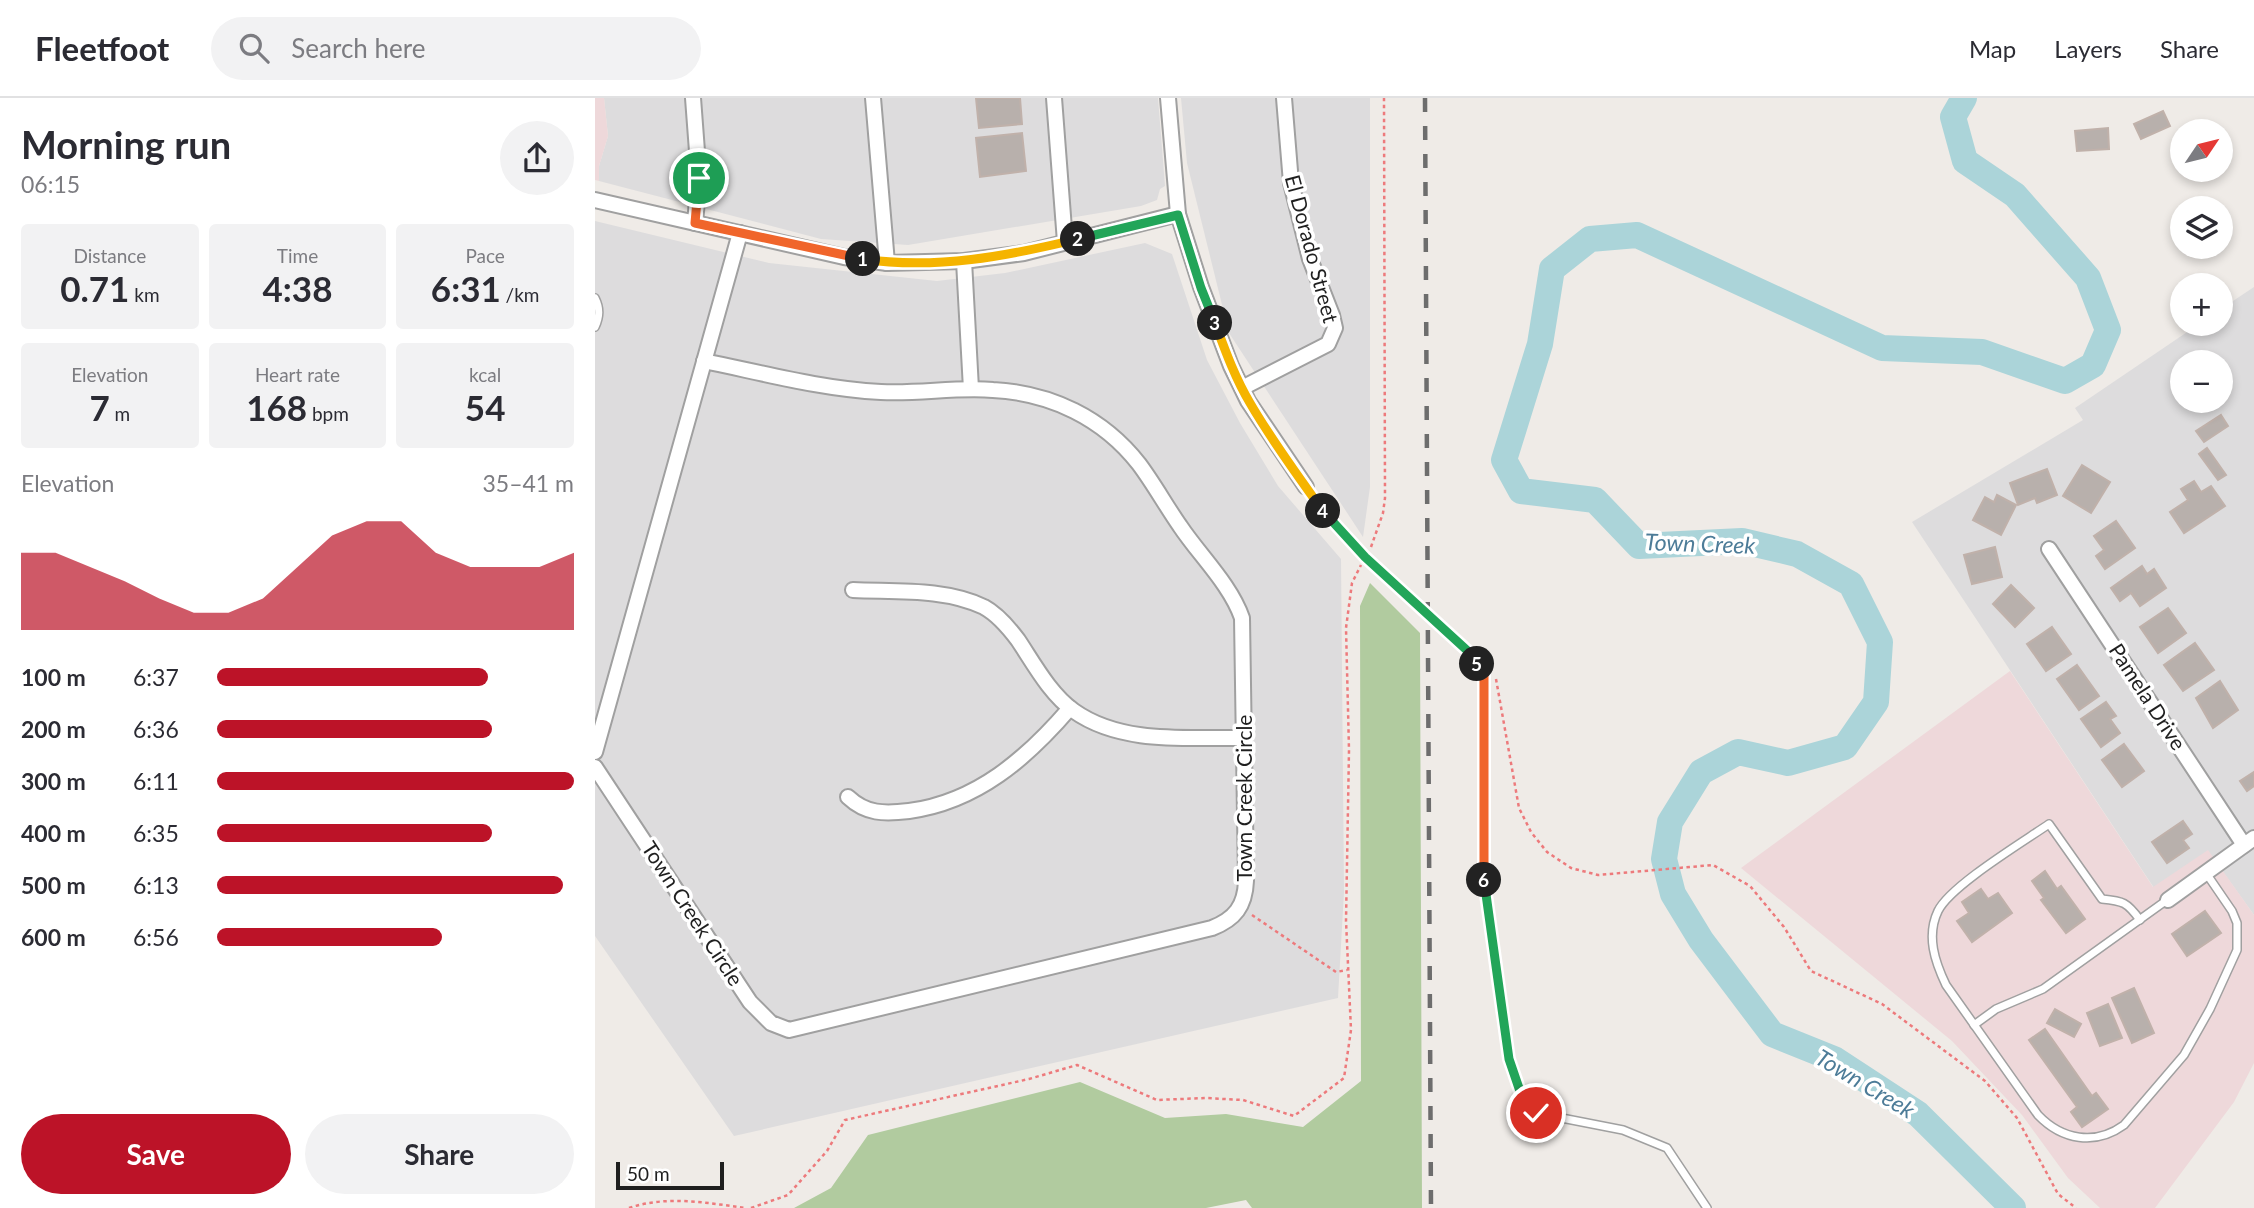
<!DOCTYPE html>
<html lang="en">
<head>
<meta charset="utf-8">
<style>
	body { margin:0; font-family:Lato,sans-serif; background:#f2f2f3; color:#2b2b33; height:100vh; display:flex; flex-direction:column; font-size:26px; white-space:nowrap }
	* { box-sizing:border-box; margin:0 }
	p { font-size:23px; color:#7c7c81 }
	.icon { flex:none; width:38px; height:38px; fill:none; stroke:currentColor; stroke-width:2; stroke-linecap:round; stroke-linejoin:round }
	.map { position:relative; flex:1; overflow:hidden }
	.panel { display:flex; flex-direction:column; background:#fff; width:595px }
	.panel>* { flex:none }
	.needle { width:46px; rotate:55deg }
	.tools { position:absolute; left:1575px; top:21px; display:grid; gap:14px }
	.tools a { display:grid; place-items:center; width:63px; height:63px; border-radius:50%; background:#fff; box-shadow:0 4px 10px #0003; font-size:35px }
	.scale { position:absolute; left:21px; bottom:18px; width:108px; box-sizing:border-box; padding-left:7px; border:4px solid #1f1f1f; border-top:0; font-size:19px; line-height:24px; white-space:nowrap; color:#1f1f1f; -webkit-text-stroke:5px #fff; paint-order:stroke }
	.pin { position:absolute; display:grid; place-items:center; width:60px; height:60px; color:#fff; margin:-30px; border:4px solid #fff; border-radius:50%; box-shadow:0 2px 7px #0007 }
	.km { position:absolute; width:35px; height:35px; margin:-18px; border-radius:50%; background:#222; color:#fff; font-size:19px; line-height:35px; text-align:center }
	.round { display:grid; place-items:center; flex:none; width:74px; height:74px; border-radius:37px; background:#f2f2f3 }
	.overview { display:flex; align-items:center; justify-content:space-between; height:119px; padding:0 21px }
	h1 { font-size:38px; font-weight:700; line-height:52px }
	.figures { display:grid; grid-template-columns:repeat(3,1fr); gap:10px; height:119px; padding:7px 21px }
	.figures div { display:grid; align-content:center; border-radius:7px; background:#f2f2f3; text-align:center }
	.figures b { font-size:35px; font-weight:700 }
	.figures small { font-size:19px; font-weight:400 }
	.figures p { font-size:19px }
	.chart { height:196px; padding:14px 21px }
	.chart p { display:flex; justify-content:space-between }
	.chart svg { width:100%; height:126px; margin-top:7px; fill:#bc1328; opacity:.7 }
	.primary-button { display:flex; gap:14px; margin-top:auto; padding:14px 21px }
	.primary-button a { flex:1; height:80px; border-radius:42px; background:#bc1328; color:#fff; font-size:28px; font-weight:700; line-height:80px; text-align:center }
	.primary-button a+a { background:#f2f2f3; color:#2b2b33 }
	ul { padding:0 21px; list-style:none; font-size:23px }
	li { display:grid; grid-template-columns:112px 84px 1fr; align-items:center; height:52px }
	li i { height:18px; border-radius:9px; background:#bc1328 }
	header { display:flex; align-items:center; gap:42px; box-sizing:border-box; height:98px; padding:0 35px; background:#fff; border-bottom:2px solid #e1e1e2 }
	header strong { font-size:33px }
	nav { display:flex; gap:38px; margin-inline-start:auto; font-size:24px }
	.search { width:490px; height:63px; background:#f2f2f3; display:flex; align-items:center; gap:18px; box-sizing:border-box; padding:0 24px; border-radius:38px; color:#7c7c81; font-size:26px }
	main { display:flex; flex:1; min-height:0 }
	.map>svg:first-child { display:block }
</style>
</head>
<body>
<header>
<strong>Fleetfoot</strong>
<div class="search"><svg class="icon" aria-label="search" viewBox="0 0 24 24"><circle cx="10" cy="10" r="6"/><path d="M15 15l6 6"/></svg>Search here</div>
<nav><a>Map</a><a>Layers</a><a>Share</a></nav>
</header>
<main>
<section class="panel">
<div class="overview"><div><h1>Morning run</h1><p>06:15</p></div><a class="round"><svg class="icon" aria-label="share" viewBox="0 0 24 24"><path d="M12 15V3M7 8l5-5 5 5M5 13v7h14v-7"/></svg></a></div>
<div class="figures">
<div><p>Distance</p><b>0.71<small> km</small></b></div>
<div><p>Time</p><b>4:38</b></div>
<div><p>Pace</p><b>6:31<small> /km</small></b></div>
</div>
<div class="figures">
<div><p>Elevation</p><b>7<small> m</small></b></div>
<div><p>Heart rate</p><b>168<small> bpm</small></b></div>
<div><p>kcal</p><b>54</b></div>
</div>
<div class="chart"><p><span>Elevation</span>35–41 m</p>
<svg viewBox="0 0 160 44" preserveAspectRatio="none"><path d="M0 44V17L10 17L20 22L30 27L40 33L50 38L60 38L70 33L80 22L90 11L100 6L110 6L120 17L130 22L140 22L150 22L160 17V44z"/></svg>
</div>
<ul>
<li><b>100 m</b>6:37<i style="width:76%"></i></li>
<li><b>200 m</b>6:36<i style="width:77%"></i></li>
<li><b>300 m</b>6:11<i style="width:100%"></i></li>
<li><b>400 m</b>6:35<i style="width:77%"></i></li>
<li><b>500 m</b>6:13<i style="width:97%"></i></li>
<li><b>600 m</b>6:56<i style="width:63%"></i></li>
</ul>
<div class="primary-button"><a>Save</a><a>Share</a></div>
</section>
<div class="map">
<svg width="1659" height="1110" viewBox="0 0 1659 1110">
	<rect width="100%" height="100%" fill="#efebe7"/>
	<!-- residential -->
	<g fill="#dddcdd" fill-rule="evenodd">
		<path d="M9 0H563L570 88 565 91 562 102 546 108 313 147 226 141 4 83V68L13 38Z"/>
		<path d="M586 0H775V389L768 439 634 235 592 65Z"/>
		<path d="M0 123 174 165 342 183 410 175 550 145 577 156 612 262 645 325 683 388 746 461 749 794 743 900 139 1038 0 838Z"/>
		<path d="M1659 189V817L1613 753 1559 790 1317 424 1488 322 1480 310 1604 226H1626V211ZM1587 264H1626V303H1587Z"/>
	</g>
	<!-- commercial -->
	<g fill="#eed8da">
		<path d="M0 0H9L13 38 4 68V83L0 82Z"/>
		<path d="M1415 573 1558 789 1613 752 1659 817V965L1639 1004 1560 1110H1505L1473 1080 1427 1017 1357 943 1146 770Z"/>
	</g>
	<!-- forest -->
	<path fill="#b1cb9f" d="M775 485 825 535 827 1110H657L651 1102 611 1110H199L236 1090 273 1037 485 984 570 1020 631 1016 708 1029 766 983 765 508Z"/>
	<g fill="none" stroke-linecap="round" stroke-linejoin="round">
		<!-- river -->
		<path stroke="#abd4d9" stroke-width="26" d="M1369 0 1358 19 1370 63 1420 97 1493 180 1513 232 1498 267 1470 283 1387 254 1287 250 1042 137 995 141 957 171 945 246 909 362 926 393 1000 402 1044 448 1147 443 1202 456 1256 486 1285 544 1281 604 1250 649 1193 665 1143 654 1106 674 1075 724 1069 761 1078 796 1106 842 1177 936 1239 961 1323 1016 1418 1110"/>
	</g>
	<!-- building -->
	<g fill="#b8b0ac" stroke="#c0b1aa" stroke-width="2">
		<path d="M381 0H425L427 26 384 30Z"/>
		<path d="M1568 13 1575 28 1546 41 1539 26Z"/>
		<path d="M1513 30 1514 51 1482 53 1480 33Z"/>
		<path d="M427 35 431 73 385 79 381 40Z"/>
		<path d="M1626 317 1633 328 1609 344 1601 333Z"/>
		<path d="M1612 350 1631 377 1623 382 1604 356Z"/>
		<path d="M1487 367 1515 384 1496 415 1468 398Z"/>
		<path d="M1452 371 1462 397 1442 405 1440 400 1423 407 1415 385Z"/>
		<path d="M1599 383 1606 394 1616 388 1630 408 1589 435 1575 414 1593 402 1586 391Z"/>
		<path d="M1402 397 1421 407 1406 437 1378 422 1390 399 1399 404Z"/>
		<path d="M1521 423 1540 450 1510 471 1501 458 1509 452 1499 438Z"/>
		<path d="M1400 449 1407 479 1377 486 1369 457Z"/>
		<path d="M1547 468 1552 476 1559 471 1571 490 1545 508 1536 495 1525 503 1516 490Z"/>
		<path d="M1416 487 1439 510 1420 529 1398 506Z"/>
		<path d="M1573 510 1591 535 1563 555 1545 529Z"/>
		<path d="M1457 529 1476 556 1451 573 1432 546Z"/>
		<path d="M1600 545 1619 572 1588 593 1569 567Z"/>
		<path d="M1482 567 1504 598 1484 612 1462 581Z"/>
		<path d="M1625 583 1643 612 1618 630 1601 600Z"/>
		<path d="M1511 604 1521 618 1515 621 1525 635 1506 649 1486 621Z"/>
		<path d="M1529 646 1549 673 1527 689 1507 662Z"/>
		<path d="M1659 674V688L1652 693 1645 683Z"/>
		<path d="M1588 723 1597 736 1588 742 1594 750 1572 765 1557 744Z"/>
		<path d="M1450 773 1462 791 1466 788 1490 821 1471 835 1446 802 1449 800 1437 783Z"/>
		<path d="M1386 791 1393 801 1403 795 1417 815 1377 844 1362 823 1374 815 1367 804Z"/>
		<path d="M1610 813 1626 835 1592 858 1577 836Z"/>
		<path d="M1539 890 1559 935 1537 945 1517 900Z"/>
		<path d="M1513 906 1527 940 1505 948 1492 915Z"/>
		<path d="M1460 911 1486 926 1479 939 1452 925Z"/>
		<path d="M1450 931 1497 998 1501 995 1513 1011 1487 1029 1476 1014 1482 1009 1434 942Z"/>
	</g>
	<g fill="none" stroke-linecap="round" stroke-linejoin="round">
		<defs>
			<g id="lane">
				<path d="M0 200C5 210 5 218 0 229"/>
				<path d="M711 389 738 426 770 459 875 556 889 575V784L914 961 928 1002 941 1015 1028 1032 1072 1050 1112 1110"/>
				<path d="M1545 822C1532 804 1528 803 1507 801L1454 726C1428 744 1355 788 1343 813 1331 838 1340 864 1351 887L1443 1017C1467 1042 1500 1048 1529 1027L1589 957 1615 911 1642 852V825L1637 813 1611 775"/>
				<path d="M1379 927 1401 911 1448 891 1572 802"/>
			</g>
			<g id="street">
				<path d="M98 0 104 80 100 125"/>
				<path d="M278 0 292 165"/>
				<path d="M459 0 470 144"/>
				<path d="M573 0 583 116 606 189 636 268 653 303 711 389"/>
				<path d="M0 102 249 159 292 165 369 163 429 155 583 116"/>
				<path d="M369 163 376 291"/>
				<path d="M647 290 733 246 740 230 737 217 715 161 696 85 689 0"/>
				<path d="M1454 451 1649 747"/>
				<path d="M258 492C300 494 350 490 389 509 402 516 414 530 423 542 439 566 455 596 479 613 527 647 594 639 649 640"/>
				<path d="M0 654 145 135"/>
				<path d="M0 669 155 904 176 925 194 932 617 830C640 821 650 808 651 783L647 520C635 486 605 458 585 428 571 408 559 386 544 366 508 320 456 295 398 292 361 289 324 296 286 294 226 291 168 275 109 263"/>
				<path d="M253 699C271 716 289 716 314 713 382 704 432 660 475 610"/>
				<path d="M1573 802 1659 740"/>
			</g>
		</defs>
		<!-- lane casing -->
		<use href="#lane" stroke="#a0a0a0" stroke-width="10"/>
		<!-- street casing -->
		<use href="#street" stroke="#a0a0a0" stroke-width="18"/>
		<!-- path -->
		<g stroke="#ed7a7c" stroke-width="2.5" stroke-dasharray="3.5 3.5" stroke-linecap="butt">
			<path d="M776 449 788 415 790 400 789 0"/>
			<path d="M901 581 924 710 936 734 952 754 976 770 1003 777 1118 767 1155 788 1189 829 1216 873 1287 906 1390 983 1422 1020 1463 1096 1481 1110"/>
			<path d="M657 817 741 874 752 872"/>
			<path d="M34 1110C72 1097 112 1105 151 1110"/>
			<path d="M156 1110 193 1097 232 1053 250 1022 434 981 482 967 562 1002 611 1000 648 1002 699 1018 749 980 756 932 751 823 754 652 751 530 757 485 766 467"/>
		</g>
		<!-- lane -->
		<use href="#lane" stroke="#fff" stroke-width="7"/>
		<!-- street -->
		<use href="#street" stroke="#fff" stroke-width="14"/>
		<!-- rail -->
		<path stroke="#6d6d6d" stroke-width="4.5" stroke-dasharray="14 14" stroke-linecap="butt" d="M830 0 836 1110"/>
	</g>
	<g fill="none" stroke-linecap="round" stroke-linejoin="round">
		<defs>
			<path id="split-1" d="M104 80 100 125 268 161"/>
			<path id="split-2" d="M268 161C340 172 413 158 483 141"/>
			<path id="split-3" d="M483 141 583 117 606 190 620 225"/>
			<path id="split-4" d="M620 225C630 252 640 280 655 305 677 343 703 378 728 413"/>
			<path id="split-5" d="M728 413 770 459 876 556 882 566"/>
			<path id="split-6" d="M882 566 889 575V782"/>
			<path id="split-7" d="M889 782 914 961 928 1002 941 1015"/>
		</defs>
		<!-- split-1 casing -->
		<use href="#split-1" stroke="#fff" stroke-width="14"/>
		<!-- split-2 casing -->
		<use href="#split-2" stroke="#fff" stroke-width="14"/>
		<!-- split-3 casing -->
		<use href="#split-3" stroke="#fff" stroke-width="14"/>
		<!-- split-4 casing -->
		<use href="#split-4" stroke="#fff" stroke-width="14"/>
		<!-- split-5 casing -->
		<use href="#split-5" stroke="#fff" stroke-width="14"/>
		<!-- split-6 casing -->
		<use href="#split-6" stroke="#fff" stroke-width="14"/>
		<!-- split-7 casing -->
		<use href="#split-7" stroke="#fff" stroke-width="14"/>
		<!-- split-1 -->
		<use href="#split-1" stroke="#f0652b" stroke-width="9"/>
		<!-- split-2 -->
		<use href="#split-2" stroke="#f5b400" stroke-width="9"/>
		<!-- split-3 -->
		<use href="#split-3" stroke="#22a559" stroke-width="9"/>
		<!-- split-4 -->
		<use href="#split-4" stroke="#f5b400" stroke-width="9"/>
		<!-- split-5 -->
		<use href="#split-5" stroke="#22a559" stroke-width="9"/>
		<!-- split-6 -->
		<use href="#split-6" stroke="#f0652b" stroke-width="9"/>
		<!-- split-7 -->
		<use href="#split-7" stroke="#22a559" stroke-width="9"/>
	</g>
	<g text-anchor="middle" stroke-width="7" stroke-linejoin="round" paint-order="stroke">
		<!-- street labels -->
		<g font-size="21" fill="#1f1f1f" stroke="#fff">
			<text transform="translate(716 151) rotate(75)" y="7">El Dorado Street</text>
			<text transform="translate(1552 599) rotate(57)" y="7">Pamela Drive</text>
			<text transform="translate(650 700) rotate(-90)" y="7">Town Creek Circle</text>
			<text transform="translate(97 816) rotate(57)" y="7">Town Creek Circle</text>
		</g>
		<!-- water labels -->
		<g font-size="23" font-style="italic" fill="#4d7c98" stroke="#fff">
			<text transform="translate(1105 446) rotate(2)" y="8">Town Creek</text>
			<text transform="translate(1270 986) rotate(31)" y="8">Town Creek</text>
		</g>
	</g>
</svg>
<div class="tools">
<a><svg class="needle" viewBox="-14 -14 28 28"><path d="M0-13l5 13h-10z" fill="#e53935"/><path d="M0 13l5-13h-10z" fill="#7c7c81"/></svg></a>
<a><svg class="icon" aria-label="layers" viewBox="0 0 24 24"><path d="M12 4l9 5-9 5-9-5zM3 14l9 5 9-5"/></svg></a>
<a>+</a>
<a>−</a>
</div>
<div class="scale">50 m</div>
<div class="pin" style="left:104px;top:80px;background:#1e9e55"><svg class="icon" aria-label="arrive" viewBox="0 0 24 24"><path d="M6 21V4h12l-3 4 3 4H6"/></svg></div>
<div class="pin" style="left:941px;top:1015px;background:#d93025"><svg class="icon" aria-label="check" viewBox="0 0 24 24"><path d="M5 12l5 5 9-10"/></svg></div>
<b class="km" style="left:268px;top:161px">1</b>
<b class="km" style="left:483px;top:141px">2</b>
<b class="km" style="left:620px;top:225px">3</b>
<b class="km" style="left:728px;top:413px">4</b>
<b class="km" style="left:882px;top:566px">5</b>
<b class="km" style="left:889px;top:782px">6</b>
</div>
</main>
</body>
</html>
